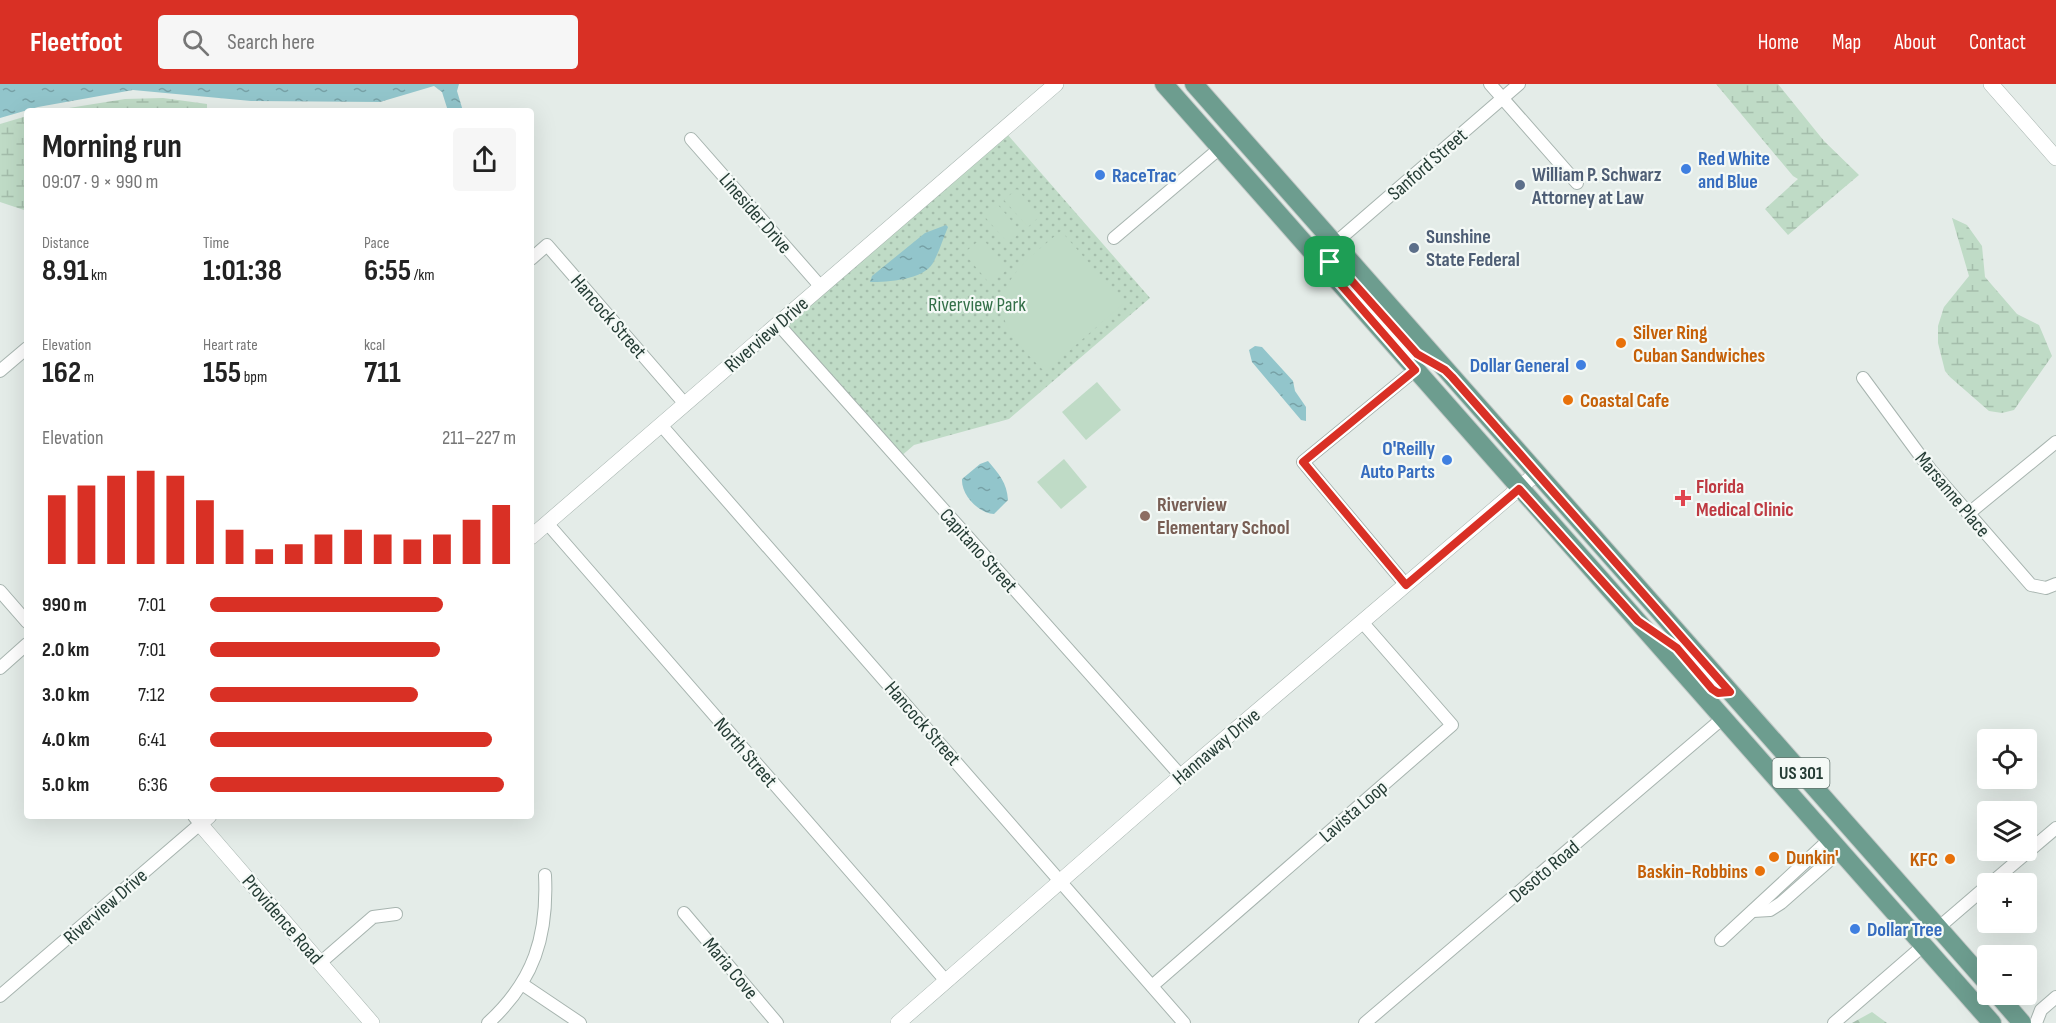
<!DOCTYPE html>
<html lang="en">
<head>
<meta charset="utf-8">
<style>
	body { margin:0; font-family:"Sofia Sans Condensed",sans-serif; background:#f6f6f6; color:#222; height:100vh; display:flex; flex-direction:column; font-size:22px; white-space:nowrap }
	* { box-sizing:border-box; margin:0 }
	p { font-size:20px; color:#767676 }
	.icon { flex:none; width:33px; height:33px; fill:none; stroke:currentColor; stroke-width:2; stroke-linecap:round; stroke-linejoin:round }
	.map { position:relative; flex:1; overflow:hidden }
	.sheet { position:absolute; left:24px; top:24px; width:510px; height:711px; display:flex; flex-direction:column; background:#fff; border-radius:6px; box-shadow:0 6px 24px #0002 }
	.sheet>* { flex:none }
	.buttons { position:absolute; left:1977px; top:645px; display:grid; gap:12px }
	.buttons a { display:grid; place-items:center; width:60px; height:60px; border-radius:6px; background:#fff; box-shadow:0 6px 24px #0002; font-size:30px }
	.pin { position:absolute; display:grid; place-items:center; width:51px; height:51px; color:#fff; margin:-26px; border-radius:12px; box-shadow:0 3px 9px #0006 }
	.round { display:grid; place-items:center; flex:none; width:63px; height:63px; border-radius:6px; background:#f6f6f6 }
	.overview { display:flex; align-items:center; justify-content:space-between; height:102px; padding:0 18px }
	h1 { font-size:33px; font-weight:700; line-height:45px }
	.stats { display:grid; grid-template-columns:repeat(3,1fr); gap:9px; height:102px; padding:6px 18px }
	.stats div { display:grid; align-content:center }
	.stats b { font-size:30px; font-weight:700 }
	.stats small { font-size:16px; font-weight:400 }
	.stats p { font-size:16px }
	.chart { height:168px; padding:12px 18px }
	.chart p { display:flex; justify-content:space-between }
	.chart svg { width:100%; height:108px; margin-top:6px; stroke:#d93025; stroke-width:6 }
	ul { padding:0 18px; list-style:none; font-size:20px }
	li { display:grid; grid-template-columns:96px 72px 1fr; align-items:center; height:45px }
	li i { height:15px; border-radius:8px; background:#d93025 }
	header { display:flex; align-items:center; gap:36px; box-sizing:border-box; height:84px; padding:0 30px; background:#d93025; color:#fff }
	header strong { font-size:28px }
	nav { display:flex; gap:33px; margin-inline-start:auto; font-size:21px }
	.search { width:420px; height:54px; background:#f6f6f6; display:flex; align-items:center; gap:15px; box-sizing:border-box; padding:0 21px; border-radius:6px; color:#767676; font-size:22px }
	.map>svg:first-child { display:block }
</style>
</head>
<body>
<header>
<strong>Fleetfoot</strong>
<div class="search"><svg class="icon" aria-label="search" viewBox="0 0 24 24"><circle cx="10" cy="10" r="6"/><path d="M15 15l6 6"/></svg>Search here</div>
<nav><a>Home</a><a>Map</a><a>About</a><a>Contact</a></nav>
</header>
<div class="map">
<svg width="2056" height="939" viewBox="0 0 2056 939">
	<defs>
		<pattern id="grass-dots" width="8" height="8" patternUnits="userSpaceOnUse" patternTransform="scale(1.5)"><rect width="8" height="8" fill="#bfdbc6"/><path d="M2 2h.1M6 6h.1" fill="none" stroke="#a4bdab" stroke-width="1.8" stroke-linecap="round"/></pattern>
		<pattern id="forest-firs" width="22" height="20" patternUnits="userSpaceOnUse" patternTransform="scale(1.5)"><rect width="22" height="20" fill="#bfdbc6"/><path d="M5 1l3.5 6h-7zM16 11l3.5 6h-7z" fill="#a4bdab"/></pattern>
		<pattern id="wetland-marsh" width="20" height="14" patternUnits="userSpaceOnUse" patternTransform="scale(1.5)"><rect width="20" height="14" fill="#bfdbc6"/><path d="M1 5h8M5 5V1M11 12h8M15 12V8" fill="none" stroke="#a4bdab"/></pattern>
		<pattern id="water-ripples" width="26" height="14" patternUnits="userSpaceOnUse" patternTransform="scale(1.5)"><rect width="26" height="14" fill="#92c5cb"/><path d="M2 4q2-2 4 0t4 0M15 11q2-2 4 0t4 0" fill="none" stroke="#77a1a6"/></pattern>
	</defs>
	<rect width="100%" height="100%" fill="#e4ece8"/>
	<!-- grass -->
	<path fill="url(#grass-dots)" d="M1007 50 1150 214 1009 335 914 361 900 373 786 241Z"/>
	<!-- forest -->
	<path fill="url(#forest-firs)" d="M1872 928 1887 939H1852Z"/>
	<!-- wetland -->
	<g fill="url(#wetland-marsh)">
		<path d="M1716 0H1778L1824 57 1859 91 1788 151 1765 125 1798 95 1793 92Z"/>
		<path d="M163 14 207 20V27H50L125 15Z"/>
		<path d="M27 32V127L0 118V40Z"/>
		<path d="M1952 134 1967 141 1982 162 1985 193 2017 230 2039 241 2052 272 2014 326 2002 329 1989 327 1950 293 1945 287 1938 259V242L1944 223 1969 192Z"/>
	</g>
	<!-- pitch -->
	<g fill="#bfdbc6">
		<path d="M1017 105 1040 132 1028 143 1004 116Z"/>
		<path d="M998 121 1021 148 1008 159 985 133Z"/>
		<path d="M1061 147 1124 219 1045 288C1033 276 1020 263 1011 249 982 204 1032 172 1061 147Z"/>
		<path d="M982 154 1008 185 990 200 964 169Z"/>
		<path d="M1097 298 1121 326 1086 356 1062 328Z"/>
		<path d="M1064 375 1087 403 1061 425 1037 398Z"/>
	</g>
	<!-- water -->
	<g fill="url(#water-ripples)">
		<path d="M0 0H459L457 7 463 27H448L442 8 434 2 380 18 251 17 133 6 38 23 0 34Z"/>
		<path d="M946 141 948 143C943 155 939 168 933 179 923 196 888 198 870 198L872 192 925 149Z"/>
		<path d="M1255 262 1262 263 1293 297 1295 307 1306 323V337L1301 336 1252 278 1249 266Z"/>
		<path d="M988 377C999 390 1007 399 1008 416L994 430C978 429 961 411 962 395L980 380Z"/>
	</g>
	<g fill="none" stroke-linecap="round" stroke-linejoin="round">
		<defs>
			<g id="minor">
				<path d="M1490 0 1577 99"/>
				<path d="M691 55 821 203"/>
				<path d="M1114 154 1220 64"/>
				<path d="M1334 160 1519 0"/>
				<path d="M531 175 547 161 685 320"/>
				<path d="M778 240 1181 692"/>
				<path d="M0 287 27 264"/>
				<path d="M1863 294 1930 385 2031 501 2046 504 2056 500"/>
				<path d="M661 341 1184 939"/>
				<path d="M1968 430 2056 358"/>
				<path d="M547 439 946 897"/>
				<path d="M1406 501 1303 378 1415 286"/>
				<path d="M0 507 27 538"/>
				<path d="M0 584 27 560"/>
				<path d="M1990 800 2056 744"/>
				<path d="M1753 827 1770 826 1781 819 1840 767"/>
				<path d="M684 829 777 939"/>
				<path d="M1938 844 1988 801"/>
				<path d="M1721 856 1830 755"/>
				<path d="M320 879 373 833 396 830"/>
				<path d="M522 900 580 939"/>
				<path d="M1152 902 1452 641 1363 539"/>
				<path d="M0 912 200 740 194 732"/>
				<path d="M488 939C534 897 548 852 545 791"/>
				<path d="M1365 939 1723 634"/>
				<path d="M1834 939 1924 861"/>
				<path d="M2036 939 2041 926 2056 913"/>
			</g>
			<g id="tertiary">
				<path d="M1991 0 2056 74"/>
				<path d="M531 453 1056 0"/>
				<path d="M209 732 200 740 372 939"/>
				<path d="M898 939 1181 692 1537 389"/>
			</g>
			<g id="primary">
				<path d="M1164 0 1992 939"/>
				<path d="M1194 0 1988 900"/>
				<path d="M1997 910 2022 939"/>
			</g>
		</defs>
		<!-- minor casing -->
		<use href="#minor" stroke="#a7b4af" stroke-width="14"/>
		<!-- tertiary casing -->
		<use href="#tertiary" stroke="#a7b4af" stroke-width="16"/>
		<!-- primary casing -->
		<use href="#primary" stroke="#c2c8c6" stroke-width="20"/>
		<!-- minor -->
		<use href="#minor" stroke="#fff" stroke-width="12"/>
		<!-- tertiary -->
		<use href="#tertiary" stroke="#fff" stroke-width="15"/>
		<!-- primary -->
		<use href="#primary" stroke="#6d9d8f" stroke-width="18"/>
	</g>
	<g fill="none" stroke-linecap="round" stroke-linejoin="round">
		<defs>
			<path id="route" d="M1330 178 1341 185 1417 270 1445 286 1452 293 1730 608 1718 609 1712 605 1677 564 1638 537 1519 405 1406 501 1303 378 1415 286 1322 179Z"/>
		</defs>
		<!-- route casing -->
		<use href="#route" stroke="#fff" stroke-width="12"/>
		<!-- route -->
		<use href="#route" stroke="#d93025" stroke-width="8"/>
	</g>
	<!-- markers -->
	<g fill="#3f7fe0" stroke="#f4f9f6" stroke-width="2">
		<circle cx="1686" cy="85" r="6"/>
		<circle cx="1100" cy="91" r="6"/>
		<circle cx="1581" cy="281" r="6"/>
		<circle cx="1447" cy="376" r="6"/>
		<circle cx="1855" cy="845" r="6"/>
	</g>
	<g fill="#5c6f8a" stroke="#f4f9f6" stroke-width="2">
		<circle cx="1520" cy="101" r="6"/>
		<circle cx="1414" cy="164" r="6"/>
	</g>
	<g fill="#e8710a" stroke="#f4f9f6" stroke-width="2">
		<circle cx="1621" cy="259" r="6"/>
		<circle cx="1568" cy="316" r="6"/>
		<circle cx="1774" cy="773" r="6"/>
		<circle cx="1950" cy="775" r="6"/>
		<circle cx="1760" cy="787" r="6"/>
	</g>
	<path fill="#e0444e" stroke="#f4f9f6" stroke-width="2" d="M1680 405h6v6h6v6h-6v6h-6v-6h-6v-6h6z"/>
	<circle fill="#8d6e63" stroke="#f4f9f6" stroke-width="2" cx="1145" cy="432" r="6"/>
	<g text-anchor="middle" stroke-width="4.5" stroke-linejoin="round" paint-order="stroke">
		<!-- shield labels -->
		<rect fill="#f4f9f6" stroke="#63756f" stroke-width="1.5" x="1772.5" y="674" width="57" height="30" rx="4.5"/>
		<g font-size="18" font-weight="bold" fill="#253c35">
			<text x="1801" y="695">US 301</text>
		</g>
		<!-- shop labels -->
		<g font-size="20" font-weight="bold" fill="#366cbe" stroke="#f4f9f6" text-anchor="start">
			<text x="1698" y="81">Red White<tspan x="1698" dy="23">and Blue</tspan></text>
			<text x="1112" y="98">RaceTrac</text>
			<text x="1569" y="288" text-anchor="end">Dollar General</text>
			<text x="1435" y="371" text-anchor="end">O'Reilly<tspan x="1435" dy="23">Auto Parts</tspan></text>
			<text x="1867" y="852">Dollar Tree</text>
		</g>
		<!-- street labels -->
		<g font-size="20" fill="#253c35" stroke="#f4f9f6">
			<text transform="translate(1427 80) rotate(-41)" y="7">Sanford Street</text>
			<text transform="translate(756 129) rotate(49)" y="7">Linesider Drive</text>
			<text transform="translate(609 232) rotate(49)" y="7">Hancock Street</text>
			<text transform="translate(766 250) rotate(-41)" y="7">Riverview Drive</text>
			<text transform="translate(1953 410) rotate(50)" y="7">Marsanne Place</text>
			<text transform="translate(979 466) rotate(48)" y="7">Capitano Street</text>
			<text transform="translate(923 639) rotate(49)" y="7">Hancock Street</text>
			<text transform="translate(1216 662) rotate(-40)" y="7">Hannaway Drive</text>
			<text transform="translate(746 668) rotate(49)" y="7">North Street</text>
			<text transform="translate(1353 727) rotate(-41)" y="7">Lavista Loop</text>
			<text transform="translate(1544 787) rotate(-40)" y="7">Desoto Road</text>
			<text transform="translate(105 822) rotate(-41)" y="7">Riverview Drive</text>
			<text transform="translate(283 835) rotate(49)" y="7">Providence Road</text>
			<text transform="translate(731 884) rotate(50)" y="7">Maria Cove</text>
		</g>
		<!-- service labels -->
		<g font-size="20" font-weight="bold" fill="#4e5e75" stroke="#f4f9f6" text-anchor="start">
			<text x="1532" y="97">William P. Schwarz<tspan x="1532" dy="23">Attorney at Law</tspan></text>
			<text x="1426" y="159">Sunshine<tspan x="1426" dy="23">State Federal</tspan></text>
		</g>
		<!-- park labels -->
		<g font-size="20" fill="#336f48" stroke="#f4f9f6">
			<text x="977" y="227">Riverview Park</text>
		</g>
		<!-- food labels -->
		<g font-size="20" font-weight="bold" fill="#c56008" stroke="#f4f9f6" text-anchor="start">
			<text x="1633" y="255">Silver Ring<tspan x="1633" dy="23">Cuban Sandwiches</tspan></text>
			<text x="1580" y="323">Coastal Cafe</text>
			<text x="1786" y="780">Dunkin'</text>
			<text x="1938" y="782" text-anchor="end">KFC</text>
			<text x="1748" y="794" text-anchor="end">Baskin-Robbins</text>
		</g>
		<!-- health labels -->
		<g font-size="20" font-weight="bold" fill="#be3a42" stroke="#f4f9f6" text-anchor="start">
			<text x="1696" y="409">Florida<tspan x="1696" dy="23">Medical Clinic</tspan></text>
		</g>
		<!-- education labels -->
		<g font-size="20" font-weight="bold" fill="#785e54" stroke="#f4f9f6" text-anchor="start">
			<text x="1157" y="427">Riverview<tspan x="1157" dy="23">Elementary School</tspan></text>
		</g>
	</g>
</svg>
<div class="buttons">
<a><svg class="icon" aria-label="locate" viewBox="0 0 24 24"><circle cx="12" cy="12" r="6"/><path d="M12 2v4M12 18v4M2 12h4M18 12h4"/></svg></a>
<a><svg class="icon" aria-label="layers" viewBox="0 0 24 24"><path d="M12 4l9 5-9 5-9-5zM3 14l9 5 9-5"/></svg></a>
<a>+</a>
<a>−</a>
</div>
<div class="pin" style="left:1330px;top:178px;background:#1e9e55"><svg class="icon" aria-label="arrive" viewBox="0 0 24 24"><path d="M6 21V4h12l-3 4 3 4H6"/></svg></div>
<section class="sheet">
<div class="overview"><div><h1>Morning run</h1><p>09:07 · 9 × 990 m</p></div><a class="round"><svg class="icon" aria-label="share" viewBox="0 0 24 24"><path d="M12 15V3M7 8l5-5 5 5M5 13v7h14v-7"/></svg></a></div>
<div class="stats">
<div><p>Distance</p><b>8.91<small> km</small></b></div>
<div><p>Time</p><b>1:01:38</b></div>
<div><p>Pace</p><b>6:55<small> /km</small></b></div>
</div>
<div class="stats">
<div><p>Elevation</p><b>162<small> m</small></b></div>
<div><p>Heart rate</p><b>155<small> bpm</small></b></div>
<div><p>kcal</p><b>711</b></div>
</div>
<div class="chart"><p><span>Elevation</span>211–227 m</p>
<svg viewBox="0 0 160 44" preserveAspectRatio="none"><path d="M5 44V16M15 44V12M25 44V8M35 44V6M45 44V8M55 44V18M65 44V30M75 44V38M85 44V36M95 44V32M105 44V30M115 44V32M125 44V34M135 44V32M145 44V26M155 44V20"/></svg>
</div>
<ul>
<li><b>990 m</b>7:01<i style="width:76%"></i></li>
<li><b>2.0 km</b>7:01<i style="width:75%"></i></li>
<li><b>3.0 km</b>7:12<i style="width:68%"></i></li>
<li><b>4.0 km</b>6:41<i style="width:92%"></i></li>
<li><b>5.0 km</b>6:36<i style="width:96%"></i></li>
</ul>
</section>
</div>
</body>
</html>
